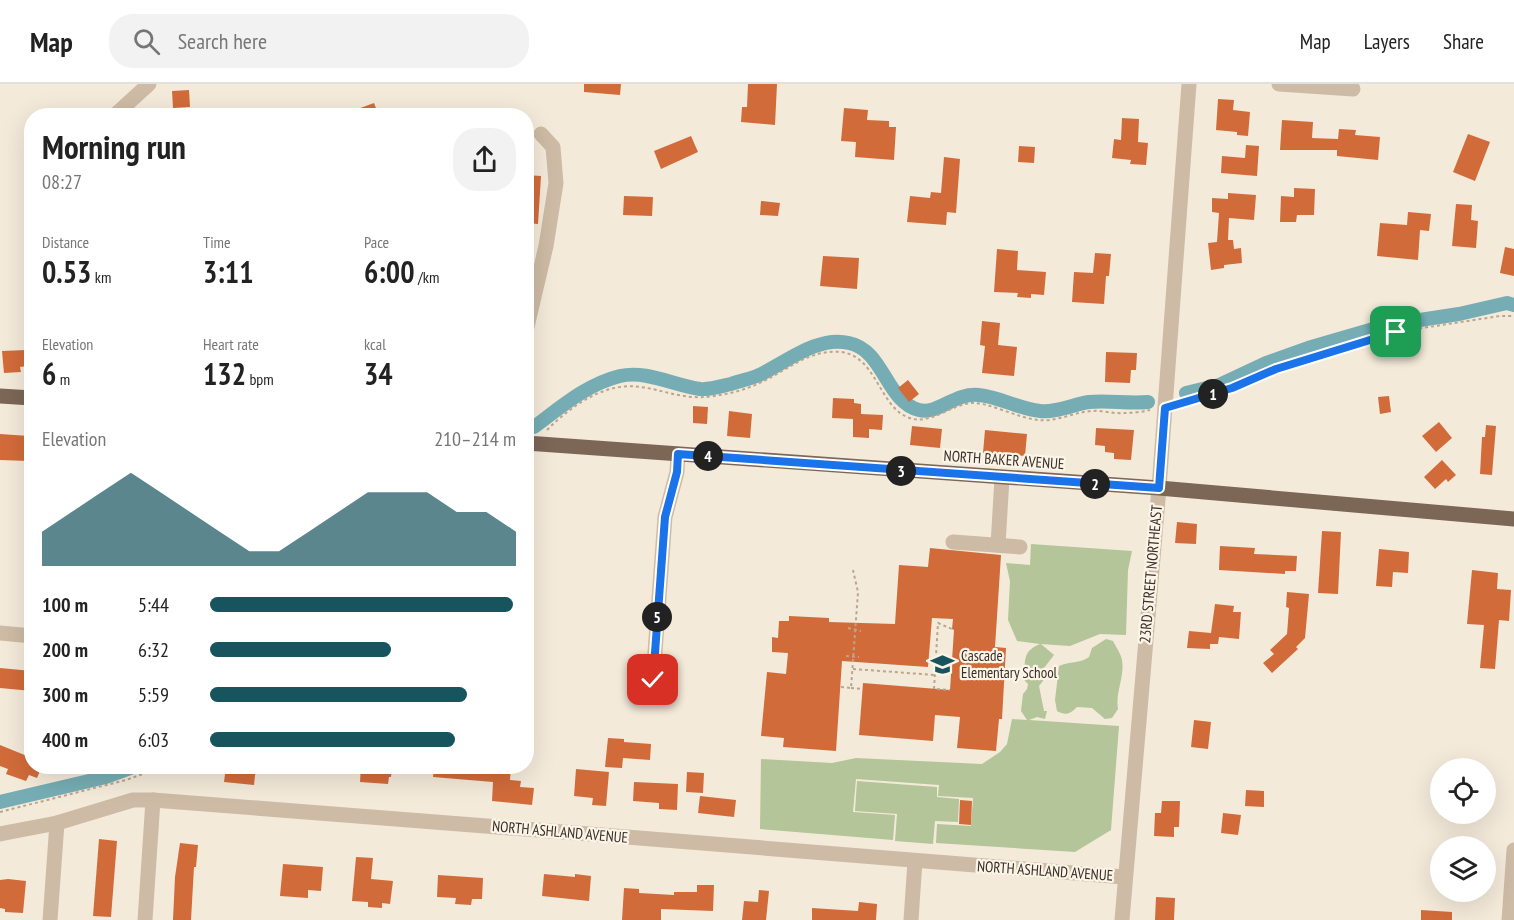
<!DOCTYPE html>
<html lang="en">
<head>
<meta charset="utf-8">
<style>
	body { margin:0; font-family:"PT Sans Narrow",sans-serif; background:#f2f2f2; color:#222; height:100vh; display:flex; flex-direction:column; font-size:22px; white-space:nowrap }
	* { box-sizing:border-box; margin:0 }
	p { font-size:20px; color:#767676 }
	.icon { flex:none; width:33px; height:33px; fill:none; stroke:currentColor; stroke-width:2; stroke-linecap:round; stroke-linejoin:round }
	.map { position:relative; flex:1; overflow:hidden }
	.panel { position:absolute; left:24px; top:24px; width:510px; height:666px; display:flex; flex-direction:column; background:#fff; border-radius:24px; box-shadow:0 6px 24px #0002 }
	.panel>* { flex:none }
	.tools { position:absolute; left:1430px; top:674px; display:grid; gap:12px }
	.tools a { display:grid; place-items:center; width:66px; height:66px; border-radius:50%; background:#fff; box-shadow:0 6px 24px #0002; font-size:30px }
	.pin { position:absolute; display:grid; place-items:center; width:51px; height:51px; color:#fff; margin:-26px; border-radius:12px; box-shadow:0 3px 9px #0006 }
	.km { position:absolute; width:30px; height:30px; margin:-15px; border-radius:50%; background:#222; color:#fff; font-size:16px; line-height:30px; text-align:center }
	.round { display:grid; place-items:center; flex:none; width:63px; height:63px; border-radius:24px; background:#f2f2f2 }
	.head { display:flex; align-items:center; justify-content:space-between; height:102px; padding:0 18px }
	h1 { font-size:33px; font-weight:800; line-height:45px }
	.figures { display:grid; grid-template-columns:repeat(3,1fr); gap:9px; height:102px; padding:6px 18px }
	.figures div { display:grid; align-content:center }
	.figures b { font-size:30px; font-weight:800 }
	.figures small { font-size:16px; font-weight:400 }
	.figures p { font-size:16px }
	.chart { height:168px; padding:12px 18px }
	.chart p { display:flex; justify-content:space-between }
	.chart svg { width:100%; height:108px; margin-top:6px; fill:#18545e; opacity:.7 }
	ul { padding:0 18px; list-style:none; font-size:20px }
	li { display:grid; grid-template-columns:96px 72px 1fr; align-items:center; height:45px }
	li i { height:15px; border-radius:8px; background:#18545e }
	header { display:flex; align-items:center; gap:36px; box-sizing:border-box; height:84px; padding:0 30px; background:#fff; border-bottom:2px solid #e0e0e0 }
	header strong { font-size:28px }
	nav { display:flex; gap:33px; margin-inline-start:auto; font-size:21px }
	.search { width:420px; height:54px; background:#f2f2f2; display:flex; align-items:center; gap:15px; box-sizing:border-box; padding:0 21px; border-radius:24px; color:#767676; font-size:22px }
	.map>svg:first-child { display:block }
</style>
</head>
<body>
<header>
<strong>Map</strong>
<div class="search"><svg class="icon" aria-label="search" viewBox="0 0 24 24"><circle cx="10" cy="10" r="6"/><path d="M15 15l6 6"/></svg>Search here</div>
<nav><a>Map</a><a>Layers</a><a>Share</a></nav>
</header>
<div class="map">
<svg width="1514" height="836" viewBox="0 0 1514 836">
	<rect width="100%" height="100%" fill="#f4eada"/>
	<!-- green -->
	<g fill="#b3c599">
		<path d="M1031 460 1132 467 1128 486 1126 551 1100 550 1070 562 1041 560 1054 571 1044 584 1043 597 1039 602 1044 627H1047L1045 635 1037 633 1029 636 1119 642 1111 746 1075 768 936 759 937 740 971 742 973 714 938 712 939 701 856 695 853 728 895 731 893 756 760 745 761 675 832 679 856 674 982 680 1000 668 1007 660 1012 635 1027 636 1021 627 1023 610 1027 605 1028 600 1024 596C1026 577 1021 568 1040 560L1017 557 1008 536 1010 497 1006 479 1030 481Z"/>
		<path d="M1106 555 1113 557C1116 563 1121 570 1122 576 1125 593 1115 608 1118 625L1112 634 1105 635 1092 624 1077 623C1070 630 1066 632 1057 627L1055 616 1059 582C1070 577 1079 580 1089 573L1092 564Z"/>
		<path d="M857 697 937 703V713L959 715 958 738 935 737 933 760 895 757 897 730 855 727Z"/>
	</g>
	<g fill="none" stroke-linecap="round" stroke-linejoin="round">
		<!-- canal -->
		<g stroke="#76adb4" stroke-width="14">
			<path d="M1186 309 1219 301 1266 279 1308 264 1387 241 1459 230 1507 219 1514 221"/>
			<path d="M534 343C561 323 587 300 620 292 646 286 673 301 700 305 709 306 722 302 731 300 739 297 749 295 757 292 784 280 817 251 849 259 884 266 886 318 919 326 938 331 955 308 979 311 1000 313 1019 325 1040 327 1056 329 1074 320 1089 318 1109 316 1128 320 1148 318"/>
			<path d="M0 718 106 693 136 682"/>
		</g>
	</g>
	<!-- building -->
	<g fill="#d26b3a">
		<path d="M584 0H621L620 11 584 8Z"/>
		<path d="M748 0H777L775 41 741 38 742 23H747Z"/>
		<path d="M189 6 190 23 173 24 172 7Z"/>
		<path d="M1218 15 1234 16 1233 26 1250 28 1248 52 1237 51V48L1216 46Z"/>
		<path d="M374 19 379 32H344V30Z"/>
		<path d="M844 24 868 26 867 36 889 37V43H896L894 76 855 73 856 58 841 57Z"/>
		<path d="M1122 34 1139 35 1138 58 1148 59 1146 81 1130 80 1131 76 1112 74 1114 55 1121 56Z"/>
		<path d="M1282 36 1313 38 1312 54 1338 55 1339 45 1356 46 1355 51 1380 53 1378 76 1337 72V66H1280Z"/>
		<path d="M1468 50 1490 58 1475 97 1453 88Z"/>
		<path d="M691 52 698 68 661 85 654 67Z"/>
		<path d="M1246 61 1259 62 1257 92 1221 89 1222 72 1245 74Z"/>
		<path d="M1019 62 1035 63 1034 79 1018 78Z"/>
		<path d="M944 73 960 75 956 129 947 128 946 141 907 138 910 112 930 114 931 108 941 109Z"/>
		<path d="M526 91 541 92 538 140 526 139Z"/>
		<path d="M1294 104 1315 105 1314 131H1297L1296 138H1280L1281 112 1294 113Z"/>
		<path d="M1228 109 1256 111 1254 136 1229 134 1228 156H1233L1234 165 1241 164 1242 179 1224 181V184L1211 186 1208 159 1217 158 1219 129 1212 128V114L1228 115Z"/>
		<path d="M624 112 653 113 652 132 623 131Z"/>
		<path d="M761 117 780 119 778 132 760 131Z"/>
		<path d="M1456 120 1472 121 1471 136 1478 137 1476 164 1452 162Z"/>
		<path d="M1408 128 1431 130 1429 147 1420 146 1418 176 1377 172 1380 139 1407 141Z"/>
		<path d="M1505 163 1514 165V192L1500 189Z"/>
		<path d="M997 165 1018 167 1017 186 1046 188 1044 211 1031 210V214L1017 213 1018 209 994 208Z"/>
		<path d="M1095 169 1111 170 1109 192H1106L1104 220 1072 218 1074 188 1093 189Z"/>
		<path d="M823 172 859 174 857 205 820 202Z"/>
		<path d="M982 237 1000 239 998 261 1017 263 1014 292 982 289 985 262 980 261Z"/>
		<path d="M26 266 27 282 20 283 21 288 4 289 2 267Z"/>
		<path d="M1106 268 1137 269 1136 286H1131L1130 299 1105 298Z"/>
		<path d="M908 296 919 310 909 318 898 304Z"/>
		<path d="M1389 312 1391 328 1380 330 1378 313Z"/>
		<path d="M833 314 854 315V319L861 320V330L883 331 882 346 869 345V354L853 353V335L832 334Z"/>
		<path d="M693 322 708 323 707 340 693 339Z"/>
		<path d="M729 327 752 330 750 354 727 352Z"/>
		<path d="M1439 338 1452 354 1436 368 1422 352Z"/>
		<path d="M1486 341 1496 342 1492 391 1480 390 1482 353H1485Z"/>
		<path d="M912 342 942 345 940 364 910 361Z"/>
		<path d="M1096 344 1134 346 1131 376 1114 375V369L1105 368V362L1095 361Z"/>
		<path d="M985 346 1027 350 1025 372 983 369Z"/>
		<path d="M0 350 29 352 28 377 0 376Z"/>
		<path d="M1442 376 1456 391 1448 398 1446 395 1435 405 1424 393Z"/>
		<path d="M1177 438 1197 440 1196 460 1175 459Z"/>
		<path d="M1322 447 1341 448 1338 510 1318 509Z"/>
		<path d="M1220 462 1255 464 1254 470 1297 472 1296 487H1285V490L1219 486Z"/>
		<path d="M930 464 1001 471 995 563 1006 564 1002 635H999L996 667 957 664 960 633 935 631 933 657 859 651 863 599 950 606 954 546 952 545 953 535 932 534 928 583 842 577 836 667 783 663 784 654 761 652 767 588 786 590 788 569 772 568V553L778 554 779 537H789V532L829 534V538L895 540 899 481 928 483Z"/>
		<path d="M1379 465 1409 468 1408 489 1393 488 1392 503 1376 502Z"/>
		<path d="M1472 486 1498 489 1497 505 1511 506 1509 537 1499 536 1495 585 1480 584 1484 541 1467 540Z"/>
		<path d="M1287 508 1309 510 1305 554 1296 563 1298 565 1272 589 1263 579 1274 570 1270 566 1287 550 1289 524 1286 523Z"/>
		<path d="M1215 520 1234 522 1233 528H1241L1239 555 1219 553 1218 560H1210V565L1187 564 1189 547 1211 549Z"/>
		<path d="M0 584 32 587V607L0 604Z"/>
		<path d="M1194 636 1211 638 1208 665 1191 663Z"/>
		<path d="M608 654 624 655V658L651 660 650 676 623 674 622 684 605 683Z"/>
		<path d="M0 661 32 674V682H42L37 694 29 691 26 697 6 690 8 685 0 682Z"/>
		<path d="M226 682H256L254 701 224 698Z"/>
		<path d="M361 682 392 683 391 693H389L388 700 360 698Z"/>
		<path d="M434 682H511L510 696 521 697 520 703 534 704 532 721 492 717 493 698 433 693Z"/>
		<path d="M576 685 609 688 606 722 592 721 593 714 574 712Z"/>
		<path d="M687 688 704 689 703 709 686 708Z"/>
		<path d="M634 698 678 700 677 726 659 725V719L633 717Z"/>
		<path d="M1246 706 1264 707V723L1245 722Z"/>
		<path d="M700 712 736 716 734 733 698 729Z"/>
		<path d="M960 716 972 717 971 741 959 740Z"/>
		<path d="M1162 717H1180L1179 743H1174V753L1154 752 1155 729H1161Z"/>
		<path d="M1223 729 1241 731 1238 751 1221 749Z"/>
		<path d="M99 755 117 757 111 833 93 832Z"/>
		<path d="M180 759 198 761 196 783H194L191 836H173L175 793Z"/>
		<path d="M356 773 373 774 371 795 393 797 390 820 382 819V824L368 823V818L352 817Z"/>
		<path d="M283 780 323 783 321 807 308 806V814L280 812Z"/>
		<path d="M544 790 575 793V790L591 792 589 817 542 812Z"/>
		<path d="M438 791 483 794 482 815H472L471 821 455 820 456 814 437 813Z"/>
		<path d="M8 795 26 797 23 829 5 828V825L0 824V796Z"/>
		<path d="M697 801H714L713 827 661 825V836H622L624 804 639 805V809L674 811V808H697Z"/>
		<path d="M759 806 769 807 766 836H742L744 817 758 818Z"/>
		<path d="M1156 813 1175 814 1174 836H1155Z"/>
		<path d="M859 818 877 820 876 836H812V824L858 827Z"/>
		<path d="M1421 826 1452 828V836H1421Z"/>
	</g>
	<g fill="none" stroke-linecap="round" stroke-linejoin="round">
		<!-- path -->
		<g stroke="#baa58f" stroke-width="2" stroke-dasharray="3 3" stroke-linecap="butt">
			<path d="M1179 319 1232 304 1276 285 1396 248 1500 232H1514"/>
			<path d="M547 346C564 329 585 313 607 306 647 293 672 319 714 312 730 310 747 305 762 298 787 286 810 265 841 268 876 272 879 321 907 333 929 343 951 320 972 319 988 318 1018 334 1038 336 1057 338 1074 328 1092 327 1102 326 1113 330 1123 329 1132 329 1142 328 1150 326"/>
			<path d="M848 544 861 547"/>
			<path d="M846 572 859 573"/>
			<path d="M936 581 952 582"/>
			<path d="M853 585 935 591"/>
			<path d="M841 603 851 604 858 508 853 486"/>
			<path d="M851 604 862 605"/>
			<path d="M934 605 938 539 952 545"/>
			<path d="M937 605 950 606"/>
			<path d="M0 728 126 696 165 682"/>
		</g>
		<!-- minor -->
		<g stroke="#cebba5" stroke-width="15">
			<path d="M1279 0 1353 5"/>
			<path d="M114 32 149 0"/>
			<path d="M526 247 546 162 556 99 553 63 541 50"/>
			<path d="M953 458 1020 463"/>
			<path d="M998 461 1002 394"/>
			<path d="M0 549 32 552"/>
			<path d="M653 595 665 433 677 388 678 370"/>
			<path d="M0 750 57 739 133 716H153C477 739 800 769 1124 793"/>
			<path d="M50 836 57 739"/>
			<path d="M145 836 153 716"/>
			<path d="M911 836 915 777"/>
			<path d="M1122 836 1159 404 1189 0"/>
			<path d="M1509 836 1514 766"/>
		</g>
		<!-- major -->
		<g stroke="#7c6656" stroke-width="15">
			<path d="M0 312 32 314"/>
			<path d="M526 359 1159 404 1514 435"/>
		</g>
	</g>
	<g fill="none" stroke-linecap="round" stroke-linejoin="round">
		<defs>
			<path id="route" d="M653 596 665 433 677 388 678 370 1159 404 1165 324 1232 304 1276 285 1396 248"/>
		</defs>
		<!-- route casing -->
		<use href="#route" stroke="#fff" stroke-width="12"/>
		<!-- route -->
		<use href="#route" stroke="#1a73e8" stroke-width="8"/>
	</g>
	<!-- icons -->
	<defs>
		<symbol id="school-bare" viewBox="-9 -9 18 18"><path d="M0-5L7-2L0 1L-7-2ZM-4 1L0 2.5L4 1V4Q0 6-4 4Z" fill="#18545e" stroke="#fbf4e7" stroke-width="2.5" paint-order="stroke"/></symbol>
	</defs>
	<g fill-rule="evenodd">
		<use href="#school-bare" x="926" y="564" width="33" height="33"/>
	</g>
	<g text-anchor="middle" stroke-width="4.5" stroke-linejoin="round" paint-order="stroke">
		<!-- street labels -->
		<g font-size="15" fill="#392e27" stroke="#fbf4e7">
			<text transform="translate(1004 376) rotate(4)" y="5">NORTH BAKER AVENUE</text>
			<text transform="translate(1151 490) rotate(-85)" y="5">23RD STREET NORTHEAST</text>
			<text transform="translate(560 748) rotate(5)" y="5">NORTH ASHLAND AVENUE</text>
			<text transform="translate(1045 787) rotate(4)" y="5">NORTH ASHLAND AVENUE</text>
		</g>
		<!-- poi labels -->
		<g font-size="15" fill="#392e27" stroke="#fbf4e7" text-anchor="start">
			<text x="961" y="577">Cascade<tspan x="961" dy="17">Elementary School</tspan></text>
		</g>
	</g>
</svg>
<div class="tools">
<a><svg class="icon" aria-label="locate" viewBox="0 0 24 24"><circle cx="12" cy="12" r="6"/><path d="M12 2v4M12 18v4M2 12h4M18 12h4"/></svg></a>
<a><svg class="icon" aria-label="layers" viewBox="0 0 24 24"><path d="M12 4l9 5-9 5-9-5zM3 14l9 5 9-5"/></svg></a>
</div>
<div class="pin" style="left:1396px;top:248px;background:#1e9e55"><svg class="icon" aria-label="arrive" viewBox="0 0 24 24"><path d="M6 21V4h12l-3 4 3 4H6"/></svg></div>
<div class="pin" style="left:653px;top:596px;background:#d93025"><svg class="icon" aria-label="check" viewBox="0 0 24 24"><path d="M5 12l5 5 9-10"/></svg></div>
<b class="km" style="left:1213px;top:310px">1</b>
<b class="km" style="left:1095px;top:400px">2</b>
<b class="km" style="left:901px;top:387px">3</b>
<b class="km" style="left:708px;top:372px">4</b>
<b class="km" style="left:657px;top:533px">5</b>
<section class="panel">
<div class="head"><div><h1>Morning run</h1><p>08:27</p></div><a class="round"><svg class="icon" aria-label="share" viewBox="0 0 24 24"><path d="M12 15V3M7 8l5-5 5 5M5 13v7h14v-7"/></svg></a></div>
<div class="figures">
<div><p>Distance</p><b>0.53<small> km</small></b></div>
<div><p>Time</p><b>3:11</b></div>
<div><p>Pace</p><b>6:00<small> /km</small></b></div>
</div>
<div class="figures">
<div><p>Elevation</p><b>6<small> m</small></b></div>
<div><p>Heart rate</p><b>132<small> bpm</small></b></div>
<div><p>kcal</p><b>34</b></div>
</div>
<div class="chart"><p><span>Elevation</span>210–214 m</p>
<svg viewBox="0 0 160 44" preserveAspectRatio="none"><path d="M0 44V30L10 22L20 14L30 6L40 14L50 22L60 30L70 38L80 38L90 30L100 22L110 14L120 14L130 14L140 22L150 22L160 30V44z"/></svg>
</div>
<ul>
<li><b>100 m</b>5:44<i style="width:99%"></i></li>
<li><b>200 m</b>6:32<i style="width:59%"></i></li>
<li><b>300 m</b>5:59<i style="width:84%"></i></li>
<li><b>400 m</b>6:03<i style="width:80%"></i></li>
</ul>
</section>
</div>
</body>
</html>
